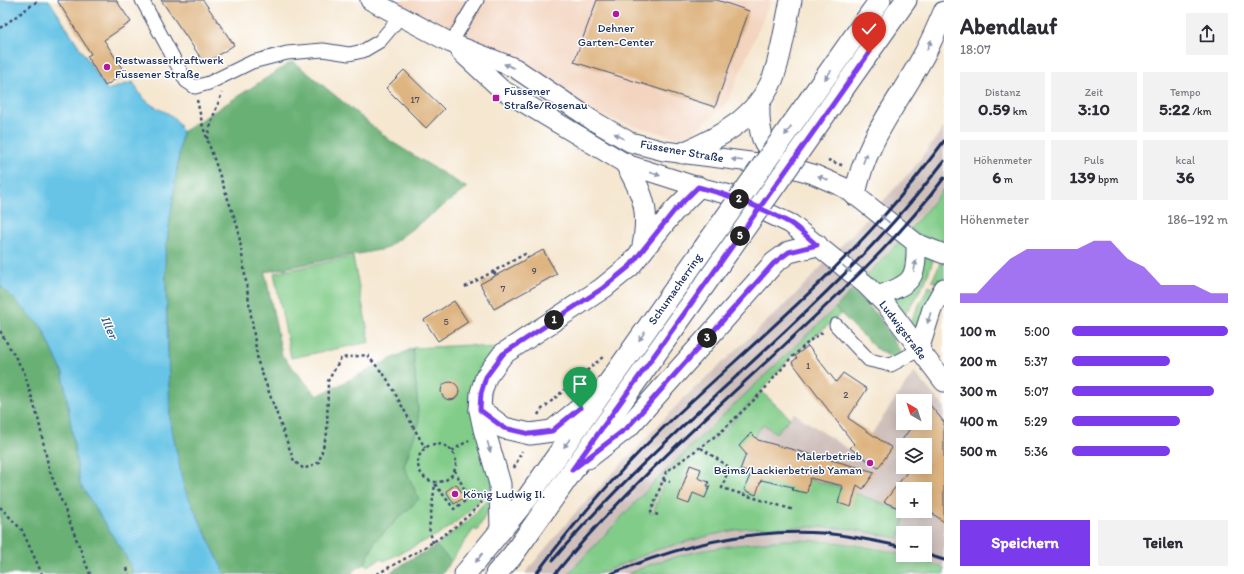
<!DOCTYPE html>
<html lang="de">
<head>
<meta charset="utf-8">
<style>
	body { margin:0; font-family:Itim,sans-serif; background:#f2f2f3; color:#2b2b33; height:100vh; display:flex; flex-direction:column; font-size:15px; white-space:nowrap }
	* { box-sizing:border-box; margin:0 }
	p { font-size:13px; color:#7c7c81 }
	.icon { flex:none; width:22px; height:22px; fill:none; stroke:currentColor; stroke-width:2; stroke-linecap:round; stroke-linejoin:round }
	.map { position:relative; flex:1; overflow:hidden }
	.panel { display:flex; flex-direction:column; background:#fff; width:300px }
	.panel>* { flex:none }
	.needle { width:26px; rotate:321deg }
	.fabs { position:absolute; left:896px; top:394px; display:grid; gap:8px }
	.fabs a { display:grid; place-items:center; width:36px; height:36px; border-radius:0px; background:#fff; box-shadow:0 2px 10px #0003; font-size:20px }
	.pin { position:absolute; display:grid; place-items:center; width:34px; height:34px; color:#fff; margin:-41px -17px; border-radius:50% 50% 50% 0; rotate:-45deg; box-shadow:0 0 4px #0007 }
	.pin .icon { rotate:45deg }
	.km { position:absolute; width:20px; height:20px; margin:-10px; border-radius:50%; background:#222; color:#fff; font-size:11px; line-height:20px; text-align:center }
	.round { display:grid; place-items:center; flex:none; width:42px; height:42px; border-radius:0px; background:#f2f2f3 }
	.head { display:flex; align-items:center; justify-content:space-between; height:68px; padding:0 16px }
	h1 { font-size:22px; font-weight:700; line-height:30px }
	.metrics { display:grid; grid-template-columns:repeat(3,1fr); gap:6px; height:68px; padding:4px 16px }
	.metrics div { display:grid; align-content:center; border-radius:0px; background:#f2f2f3; text-align:center }
	.metrics b { font-size:17px; font-weight:700 }
	.metrics small { font-size:11px; font-weight:400 }
	.metrics p { font-size:11px }
	.chart { height:112px; padding:8px 16px }
	.chart p { display:flex; justify-content:space-between }
	.chart svg { width:100%; height:72px; margin-top:4px; fill:#7c3aed; opacity:.7 }
	.button { display:flex; gap:8px; margin-top:auto; padding:8px 16px }
	.button a { flex:1; height:46px; border-radius:0px; background:#7c3aed; color:#fff; font-size:16px; font-weight:700; line-height:46px; text-align:center }
	.button a+a { background:#f2f2f3; color:#2b2b33 }
	ul { padding:0 16px; list-style:none; font-size:13px }
	li { display:grid; grid-template-columns:64px 48px 1fr; align-items:center; height:30px }
	li i { height:10px; border-radius:5px; background:#7c3aed }
	main { display:flex; flex:1; min-height:0 }
	.map>svg:first-child { display:block }
</style>
</head>
<body>
<main>
<div class="map">
<svg width="944" height="574" viewBox="0 0 944 574">
	<rect width="100%" height="100%" fill="#fff"/>
	<filter id="ink" filterUnits="userSpaceOnUse"><feTurbulence type="fractalNoise" baseFrequency=".025" numOctaves="2"/><feDisplacementMap in="SourceGraphic" scale="8" xChannelSelector="R" yChannelSelector="G"/><feConvolveMatrix kernelMatrix="1 2 1 2 8 2 1 2 1" color-interpolation-filters="sRGB"/></filter>
	<filter id="wash" filterUnits="userSpaceOnUse"><feTurbulence type="fractalNoise" baseFrequency=".012" numOctaves="4" result="noise"/><feDisplacementMap in="SourceGraphic" scale="16" xChannelSelector="R" yChannelSelector="G"/><feGaussianBlur stdDeviation="0.9" result="paint"/><feColorMatrix in="noise" values="0 0 0 0 0 0 0 0 0 0 0 0 0 0 0 0 0 1.4 0 .05"/><feComposite in="paint" operator="in"/></filter>
	<g filter="url(#wash)">
		<rect width="100%" height="100%" fill="#f5e7d0"/>
		<!-- built -->
		<path fill="#f3d4bf" d="M389 0H771L727 103 685 140 596 115 455 38Z"/>
		<!-- industrial -->
		<g fill="#cfc0bb" fill-rule="evenodd">
			<path d="M944 127V189L852 290 756 386 662 474 568 574H524L576 512 683 399 792 298 913 169Z"/>
			<path d="M914 372 944 407V568L908 555H925V533H903V554L868 545 821 540 747 542 687 555 628 574H599L656 550 712 535 746 529 821 527 850 529 899 538 906 512 904 511H925V489H903V511L836 486 738 462 764 424 776 433 794 413 857 455ZM903 401H925V423H903ZM903 445H925V467H903Z"/>
		</g>
		<!-- green -->
		<g fill="#82cc89" stroke="#4e7e74">
			<path d="M944 189V239L941 246 909 230Z"/>
			<path d="M899 241 910 250 907 274 877 289 864 278Z"/>
			<path d="M920 252 934 258 925 282 904 316 888 297Z"/>
			<path d="M353 257 370 342 291 358 274 273Z"/>
			<path d="M941 261 944 262V278L939 284 932 281Z"/>
			<path d="M929 286 936 289 919 336 910 322Z"/>
			<path d="M835 308 841 314 789 359 761 391 721 432 667 471 662 480 650 513H653L667 473 722 433 762 392 790 418 776 433 763 424 739 462 836 486 906 512 899 538 850 529 821 527 746 528 712 535 656 550 599 574H568L662 474Z"/>
			<path d="M470 345 498 350 489 361 493 487 466 514 443 532 384 561 381 559 367 566 365 564 375 541 418 499 404 466 419 423 413 348Z"/>
			<path d="M490 496 487 512 477 531 474 529 451 561 436 546 469 520Z"/>
			<path d="M788 540C844 540 893 549 944 568V574H628C673 552 738 543 788 540Z"/>
		</g>
		<!-- forest -->
		<g fill="#69b075" stroke="#42706a">
			<path d="M293 61 392 142 467 188 385 249 265 272 282 355 317 396 413 348 419 423 404 466 419 499 375 541 365 564 352 571 353 574H225L184 488 170 420 165 255 182 132Z"/>
			<path d="M0 285 42 327 63 373 80 484 128 560 134 574H0Z"/>
			<path d="M852 290 877 314 904 357 896 361 875 348 835 308Z"/>
			<path d="M436 546 451 561 442 574H389L409 560Z"/>
		</g>
		<!-- water -->
		<path fill="#68c4e6" stroke="#427aa2" d="M0 0H49L107 90 133 82C137 89 141 97 148 102 162 114 175 110 182 132L165 255 170 420 184 488 225 574H134L128 560 80 484 63 373 42 327 0 285Z"/>
		<g id="blocks">
			<!-- building -->
			<g fill="#deb480">
				<path d="M57 0H116L131 22 104 40 125 73 105 86 87 56 91 54Z"/>
				<path d="M161 0H203L234 45 205 64Z"/>
				<path d="M597 0H717L749 11 715 107 574 62Z"/>
				<path d="M404 70 444 109 426 128 386 88Z"/>
				<path d="M543 250 557 274 494 309 480 284Z"/>
				<path d="M454 301 468 322 438 341 424 320Z"/>
				<path d="M808 346 836 382 843 373 867 389 848 418 892 448 878 468 850 448 854 444 792 362 797 358 795 356Z"/>
				<circle cx="450" cy="391" r="9"/>
				<path d="M925 399 944 422V522L925 508V489H903V510L884 502 911 467H925V445L903 446 900 443 914 423H925Z"/>
				<path d="M751 433 758 440 875 472 863 489 857 485 851 507 838 503 843 486 810 478 807 493 792 490 793 487 761 480 756 495 744 490 751 473 740 470 746 454 739 446Z"/>
				<path d="M690 465 701 469 698 478 709 482 707 486H710L705 498 693 493 689 504 678 500Z"/>
				<path d="M456 484 465 497 454 504 446 491Z"/>
			</g>
		</g>
	</g>
	<g filter="url(#ink)">
		<use href="#blocks" fill-opacity="0" stroke="#3c4b6f" stroke-width="1"/>
		<g fill="none" stroke-linecap="round" stroke-linejoin="round">
			<defs>
				<g id="street">
					<path d="M142 0 186 81 195 87 209 83 252 62 287 53 323 50 349 54 363 51 380 41 401 16"/>
					<path d="M451 43 477 0"/>
					<path d="M836 325 869 360 891 365 919 350"/>
				</g>
				<g id="secondary">
					<path d="M370 0 451 43 515 68 592 120 630 142 664 151 789 167 813 174 843 187 855 195 916 243 944 254"/>
					<path d="M461 52 501 89 626 164 698 187 730 195 791 224 865 284 887 306 944 382"/>
					<path d="M878 296C912 283 917 281 916 243"/>
					<path d="M919 350 932 309 944 288"/>
				</g>
				<g id="primary">
					<path d="M810 99 880 0"/>
					<path d="M759 103C758 133 761 146 785 164"/>
					<path d="M829 109 906 0"/>
					<path d="M683 153C720 138 757 117 773 78 781 57 786 23 791 0"/>
					<path d="M626 164C645 197 650 213 642 251"/>
					<path d="M855 195C865 140 899 102 925 53 932 40 938 26 944 12"/>
					<path d="M480 410 504 428 530 434 552 431 587 403"/>
					<path d="M588 458 628 427 774 263 789 252 817 245"/>
					<path d="M501 530 500 484 484 429 480 410 481 393 486 377 503 354 603 288 630 266 674 211 698 187"/>
					<path d="M465 574 528 497 704 248"/>
					<path d="M496 574 512 556 723 259"/>
				</g>
			</defs>
			<!-- street casing -->
			<use href="#street" stroke="#3c4b6f" stroke-width="15"/>
			<!-- secondary casing -->
			<use href="#secondary" stroke="#3c4b6f" stroke-width="21"/>
			<!-- primary casing -->
			<use href="#primary" stroke="#3c4b6f" stroke-width="23"/>
			<!-- path -->
			<g stroke="#3c4b6f" stroke-width="2.5" stroke-dasharray="3 3" stroke-linecap="butt">
				<path d="M0 28 39 0"/>
				<path d="M197 100 203 127 238 228 258 362 294 461 304 469 319 462 327 433 328 381 341 358 367 355 386 377 425 448"/>
				<path d="M207 139 213 117 222 93"/>
				<path d="M828 160 844 166"/>
				<path d="M494 272 496 276"/>
				<path d="M465 287 525 254 528 258"/>
				<path d="M0 331 24 372 38 418 49 469 90 574"/>
				<path d="M538 415 541 410 604 356"/>
				<circle cx="437" cy="463" r="19"/>
				<path d="M701 448 729 467 722 488 794 510"/>
				<path d="M452 451 469 440"/>
				<path d="M514 468 522 451"/>
				<path d="M663 480 670 482"/>
				<path d="M435 484 454 509 469 498 455 471"/>
				<path d="M0 507 22 530 42 574"/>
				<path d="M658 515 651 512 666 472 721 432 762 392 790 359 813 338 825 331"/>
				<path d="M433 543 429 528 435 484"/>
				<path d="M127 568 129 574"/>
				<path d="M377 574C415 553 453 534 482 502"/>
			</g>
			<!-- street -->
			<use href="#street" stroke="#fff" stroke-width="13"/>
			<!-- secondary -->
			<use href="#secondary" stroke="#fff" stroke-width="19"/>
			<!-- primary -->
			<use href="#primary" stroke="#fff" stroke-width="21"/>
			<!-- rail -->
			<g stroke="#1b2f5e" stroke-width="3">
				<path d="M925 554 944 560"/>
				<path d="M553 560C673 417 831 310 944 161"/>
				<path d="M536 574C574 523 617 473 663 428 732 362 806 301 871 230 897 202 921 172 944 141"/>
				<path d="M555 574C631 481 725 402 812 319 859 275 905 230 944 178"/>
				<path d="M611 574C678 546 749 528 822 533 849 535 876 541 903 547"/>
			</g>
			<defs>
				<g id="primary-bridge">
					<path d="M704 248 810 99"/>
					<path d="M723 259 829 109"/>
				</g>
			</defs>
			<!-- primary-bridge casing -->
			<use href="#primary-bridge" stroke="#3c4b6f" stroke-width="23" stroke-linecap="butt"/>
			<!-- primary-bridge -->
			<use href="#primary-bridge" stroke="#fff" stroke-width="21"/>
		</g>
		<!-- one-way arrows -->
		<defs><path id="oneway-solid" d="M-6-.8H1V-3.2L6.5 0L1 3.2V.8H-6Z"/></defs>
		<g fill="#8d97ae">
			<use href="#oneway-solid" transform="translate(929 45) rotate(-65)"/>
			<use href="#oneway-solid" transform="translate(509 66) rotate(-157)"/>
			<use href="#oneway-solid" transform="translate(828 75) rotate(126)"/>
			<use href="#oneway-solid" transform="translate(788 131) rotate(126)"/>
			<use href="#oneway-solid" transform="translate(619 136) rotate(-150)"/>
			<use href="#oneway-solid" transform="translate(865 158) rotate(-70)"/>
			<use href="#oneway-solid" transform="translate(737 160) rotate(-173)"/>
			<use href="#oneway-solid" transform="translate(655 174) rotate(18)"/>
			<use href="#oneway-solid" transform="translate(823 178) rotate(-158)"/>
			<use href="#oneway-solid" transform="translate(885 219) rotate(-139)"/>
			<use href="#oneway-solid" transform="translate(915 266) rotate(-79)"/>
			<use href="#oneway-solid" transform="translate(847 269) rotate(39)"/>
			<use href="#oneway-solid" transform="translate(929 318) rotate(107)"/>
			<use href="#oneway-solid" transform="translate(642 336) rotate(124)"/>
			<use href="#oneway-solid" transform="translate(567 443) rotate(125)"/>
			<use href="#oneway-solid" transform="translate(489 447) rotate(74)"/>
			<use href="#oneway-solid" transform="translate(479 558) rotate(129)"/>
		</g>
	</g>
	<g fill="none" stroke-linecap="round" stroke-linejoin="round" filter="url(#ink)">
		<defs>
			<path id="route" d="M580 408 552 431 530 434 504 428 480 410 481 393 486 377 503 354 603 288 630 266 674 211 698 187C730 195 761 207 790 223 800 229 808 238 817 245L789 252 774 263 628 427 572 470C671 332 771 193 869 53"/>
		</defs>
		<!-- route casing -->
		<use href="#route" stroke="#fff" stroke-width="8"/>
		<!-- route -->
		<use href="#route" stroke="#7c3aed" stroke-width="5"/>
	</g>
	<!-- markers -->
	<g fill="#b5179e" stroke="#fff" stroke-width="1.5">
		<circle cx="616" cy="14" r="4"/>
		<circle cx="107" cy="67" r="4"/>
		<rect x="492" y="94" width="8" height="8" rx="2"/>
		<circle cx="870" cy="463" r="4"/>
		<circle cx="455" cy="494" r="4"/>
	</g>
	<g text-anchor="middle" stroke-width="3" stroke-linejoin="round" paint-order="stroke">
		<!-- number labels -->
		<g font-size="10" fill="#4c5066">
			<text x="415" y="103">17</text>
			<text x="534" y="274">9</text>
			<text x="503" y="292">7</text>
			<text x="446" y="325">5</text>
			<text x="808" y="369">1</text>
			<text x="846" y="398">2</text>
		</g>
		<!-- poi labels -->
		<g font-size="12" fill="#1b2f5e" stroke="#fff" text-anchor="start">
			<text x="616" y="32" text-anchor="middle">Dehner<tspan x="616" dy="14">Garten-Center</tspan></text>
			<text x="115" y="64">Restwasserkraftwerk<tspan x="115" dy="14">Füssener Straße</tspan></text>
			<text x="504" y="95">Füssener<tspan x="504" dy="14">Straße/Rosenau</tspan></text>
			<text x="862" y="460" text-anchor="end">Malerbetrieb<tspan x="862" dy="14">Beims/Lackierbetrieb Yaman</tspan></text>
			<text x="463" y="498">König Ludwig II.</text>
		</g>
		<!-- street labels -->
		<g font-size="12" fill="#1b2f5e" stroke="#fff">
			<text transform="translate(682 151) rotate(10)" y="4">Füssener Straße</text>
			<text transform="translate(675 289) rotate(-55)" y="4">Schumacherring</text>
			<text transform="translate(903 330) rotate(53)" y="4">Ludwigstraße</text>
		</g>
		<!-- water labels -->
		<g font-size="13" font-style="italic" fill="#325c87" stroke="#fff">
			<text transform="translate(110 327) rotate(66)" y="5">Iller</text>
		</g>
	</g>
</svg>
<div class="fabs">
<a><svg class="needle" viewBox="-14 -14 28 28"><path d="M0-13l5 13h-10z" fill="#e53935"/><path d="M0 13l5-13h-10z" fill="#7c7c81"/></svg></a>
<a><svg class="icon" aria-label="layers" viewBox="0 0 24 24"><path d="M12 4l9 5-9 5-9-5zM3 14l9 5 9-5"/></svg></a>
<a>+</a>
<a>−</a>
</div>
<div class="pin" style="left:580px;top:408px;background:#1e9e55"><svg class="icon" aria-label="arrive" viewBox="0 0 24 24"><path d="M6 21V4h12l-3 4 3 4H6"/></svg></div>
<div class="pin" style="left:869px;top:53px;background:#d93025"><svg class="icon" aria-label="check" viewBox="0 0 24 24"><path d="M5 12l5 5 9-10"/></svg></div>
<b class="km" style="left:554px;top:320px">1</b>
<b class="km" style="left:739px;top:199px">2</b>
<b class="km" style="left:707px;top:338px">3</b>
<b class="km" style="left:740px;top:236px">5</b>
</div>
<section class="panel">
<div class="head"><div><h1>Abendlauf</h1><p>18:07</p></div><a class="round"><svg class="icon" aria-label="share" viewBox="0 0 24 24"><path d="M12 15V3M7 8l5-5 5 5M5 13v7h14v-7"/></svg></a></div>
<div class="metrics">
<div><p>Distanz</p><b>0.59<small> km</small></b></div>
<div><p>Zeit</p><b>3:10</b></div>
<div><p>Tempo</p><b>5:22<small> /km</small></b></div>
</div>
<div class="metrics">
<div><p>Höhenmeter</p><b>6<small> m</small></b></div>
<div><p>Puls</p><b>139<small> bpm</small></b></div>
<div><p>kcal</p><b>36</b></div>
</div>
<div class="chart"><p><span>Höhenmeter</span>186–192 m</p>
<svg viewBox="0 0 160 44" preserveAspectRatio="none"><path d="M0 44V38L10 38L20 27L30 17L40 11L50 11L60 11L70 11L80 6L90 6L100 17L110 22L120 33L130 33L140 33L150 38L160 38V44z"/></svg>
</div>
<ul>
<li><b>100 m</b>5:00<i style="width:100%"></i></li>
<li><b>200 m</b>5:37<i style="width:63%"></i></li>
<li><b>300 m</b>5:07<i style="width:91%"></i></li>
<li><b>400 m</b>5:29<i style="width:69%"></i></li>
<li><b>500 m</b>5:36<i style="width:63%"></i></li>
</ul>
<div class="button"><a>Speichern</a><a>Teilen</a></div>
</section>
</main>
</body>
</html>
